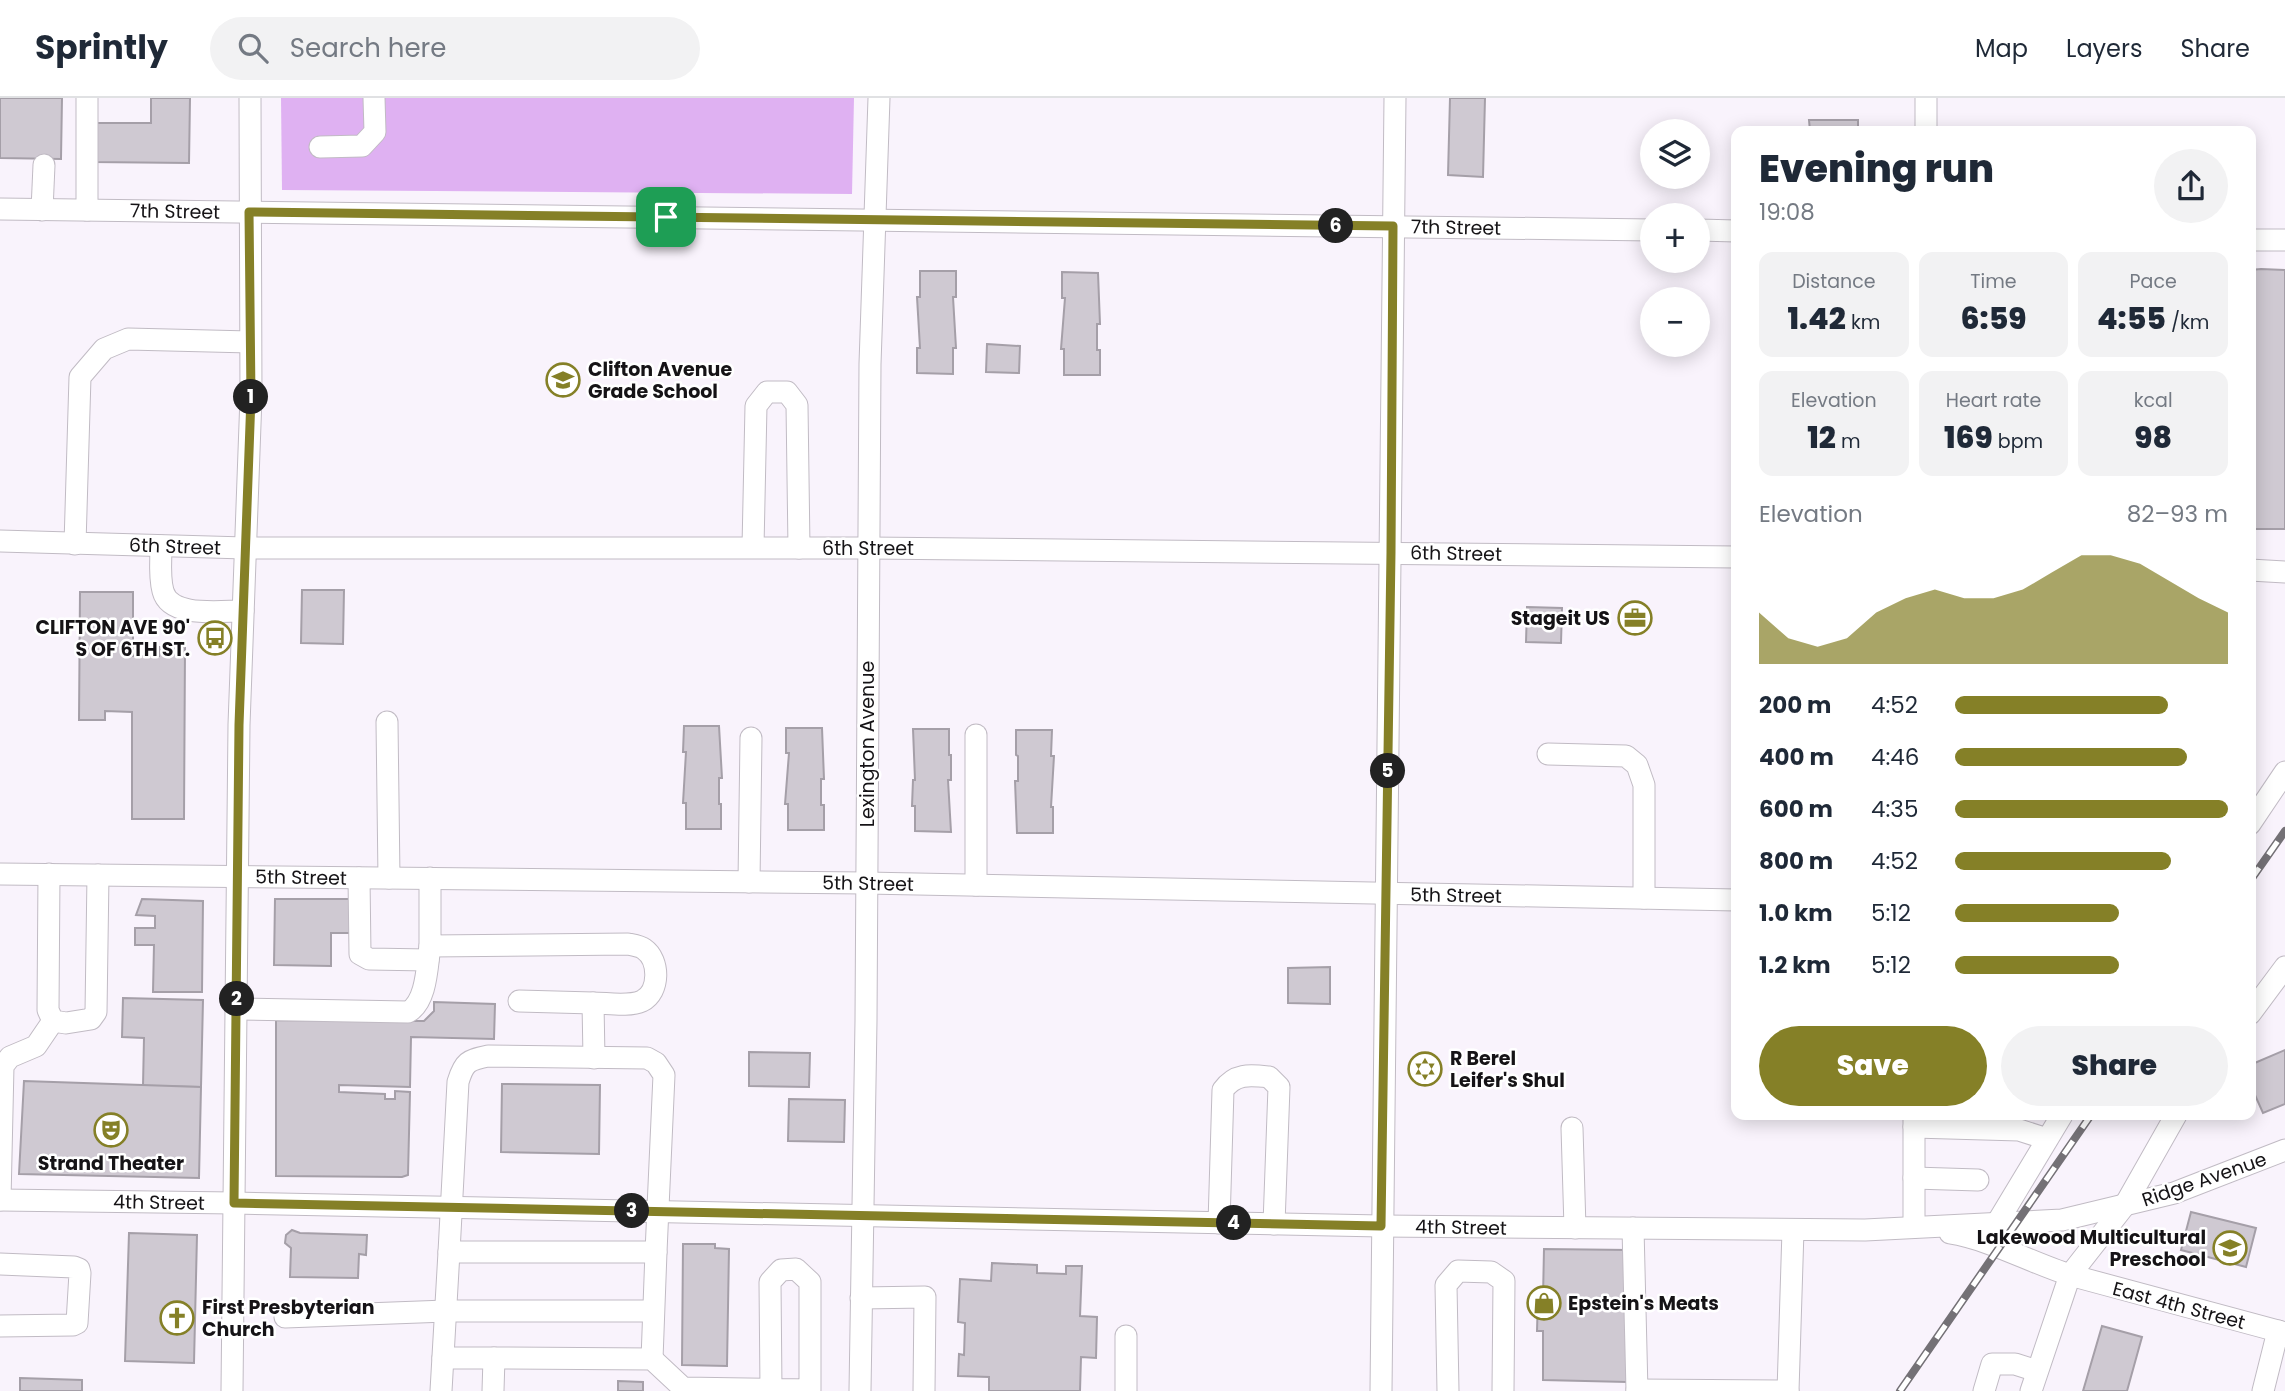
<!DOCTYPE html>
<html lang="en">
<head>
<meta charset="utf-8">
<style>
	body { margin:0; font-family:Poppins,sans-serif; background:#f2f2f3; color:#1f2937; height:100vh; display:flex; flex-direction:column; font-size:26px; white-space:nowrap }
	* { box-sizing:border-box; margin:0 }
	p { font-size:23px; color:#747a83 }
	.icon { flex:none; width:38px; height:38px; fill:none; stroke:currentColor; stroke-width:2; stroke-linecap:round; stroke-linejoin:round }
	.map { position:relative; flex:1; overflow:hidden }
	.panel { position:absolute; left:1731px; top:28px; width:525px; height:994px; display:flex; flex-direction:column; background:#fff; border-radius:14px; box-shadow:0 4px 18px #0003 }
	.panel>* { flex:none }
	.tools { position:absolute; left:1640px; top:21px; display:grid; gap:14px }
	.tools a { display:grid; place-items:center; width:70px; height:70px; border-radius:50%; background:#fff; box-shadow:0 4px 18px #0003; font-size:35px }
	.pin { position:absolute; display:grid; place-items:center; width:60px; height:60px; color:#fff; margin:-30px; border-radius:14px; box-shadow:0 4px 10px #0006 }
	.km { position:absolute; width:35px; height:35px; margin:-18px; border-radius:50%; background:#222; color:#fff; font-size:19px; line-height:35px; text-align:center }
	.round { display:grid; place-items:center; flex:none; width:74px; height:74px; border-radius:37px; background:#f2f2f3 }
	.head { display:flex; align-items:center; justify-content:space-between; height:119px; padding:0 28px }
	h1 { font-size:38px; font-weight:800; line-height:52px }
	.metrics { display:grid; grid-template-columns:repeat(3,1fr); gap:10px; height:119px; padding:7px 28px }
	.metrics div { display:grid; align-content:center; border-radius:14px; background:#f2f2f3; text-align:center }
	.metrics b { font-size:30px; font-weight:800 }
	.metrics small { font-size:19px; font-weight:400 }
	.metrics p { font-size:19px }
	.chart { height:196px; padding:14px 28px }
	.chart p { display:flex; justify-content:space-between }
	.chart svg { width:100%; height:126px; margin-top:7px; fill:#858027; opacity:.7 }
	.action { display:flex; gap:14px; margin-top:auto; padding:14px 28px }
	.action a { flex:1; height:80px; border-radius:42px; background:#858027; color:#fff; font-size:28px; font-weight:800; line-height:80px; text-align:center }
	.action a+a { background:#f2f2f3; color:#1f2937 }
	ul { padding:0 28px; list-style:none; font-size:23px }
	li { display:grid; grid-template-columns:112px 84px 1fr; align-items:center; height:52px }
	li i { height:18px; border-radius:9px; background:#858027 }
	header { display:flex; align-items:center; gap:42px; box-sizing:border-box; height:98px; padding:0 35px; background:#fff; border-bottom:2px solid #e0e1e3 }
	header strong { font-size:33px }
	nav { display:flex; gap:38px; margin-inline-start:auto; font-size:24px }
	.search { width:490px; height:63px; background:#f2f2f3; display:flex; align-items:center; gap:18px; box-sizing:border-box; padding:0 24px; border-radius:38px; color:#747a83; font-size:26px }
	.map>svg:first-child { display:block }
</style>
</head>
<body>
<header>
<strong>Sprintly</strong>
<div class="search"><svg class="icon" aria-label="search" viewBox="0 0 24 24"><circle cx="10" cy="10" r="6"/><path d="M15 15l6 6"/></svg>Search here</div>
<nav><a>Map</a><a>Layers</a><a>Share</a></nav>
</header>
<div class="map">
<svg width="2285" height="1293" viewBox="0 0 2285 1293">
	<rect width="100%" height="100%" fill="#f9f3fc"/>
	<!-- green -->
	<path fill="#dfb1f2" d="M281 0H854L852 96 282 92Z"/>
	<!-- building -->
	<g fill="#cfc9d2" stroke="#a59fa8" stroke-width="2">
		<path d="M0 0H62L61 61 0 60Z"/>
		<path d="M151 0H190L189 65 92 64V25H151Z"/>
		<path d="M1450 0H1485L1483 79 1448 77Z"/>
		<path d="M1809 22H1858V33H1810Z"/>
		<path d="M2261 171 2285 172V431H2250V172Z"/>
		<path d="M920 173H956V199H953L956 250H953V276L917 275V250H920L917 199H920Z"/>
		<path d="M1062 174 1098 175 1100 226H1097V252H1100V277H1064V251H1061L1065 200H1062Z"/>
		<path d="M987 246 1020 248 1019 275 986 274Z"/>
		<path d="M302 492H344L343 546 301 545Z"/>
		<path d="M80 494H133V558H159V549H185L184 721H132V614L105 613V622H79Z"/>
		<path d="M1527 509 1562 510 1561 545 1526 544Z"/>
		<path d="M684 628H719L722 680H719V706H721V731H686V705H683L686 654H683Z"/>
		<path d="M786 630H822L824 681H821V707H824V732H788V706H785L789 655H786Z"/>
		<path d="M913 631H949V657H951V682H948L951 734 915 733V708H912L913 682H915Z"/>
		<path d="M1016 632H1052L1051 658H1054L1051 709H1053V735H1017L1015 683H1018V658L1016 657Z"/>
		<path d="M142 801 203 803 202 894H153L154 847H135V830H155V818L136 817Z"/>
		<path d="M275 801H353L352 835H331V868L274 867Z"/>
		<path d="M1330 869V906L1288 905V870Z"/>
		<path d="M123 900 203 902 201 989 143 988 144 940 122 939Z"/>
		<path d="M434 904 495 906 494 941 411 939 410 989 339 987V994L385 996V1001H395V993L410 994 408 1077 402 1079 276 1078V922L424 923 434 913Z"/>
		<path d="M2285 952V1006L2263 1015 2250 986V967Z"/>
		<path d="M749 954 810 955 809 989 749 988Z"/>
		<path d="M24 983 201 989 199 1080 19 1076Z"/>
		<path d="M502 986 600 987 599 1056 501 1054Z"/>
		<path d="M789 1001 845 1002 844 1044 788 1043Z"/>
		<path d="M2191 1114 2256 1130 2246 1169 2181 1152Z"/>
		<path d="M292 1132 300 1135 367 1137 366 1157 359 1156 358 1180 290 1179 291 1150 285 1145 286 1137Z"/>
		<path d="M129 1135 197 1137 194 1265 125 1263Z"/>
		<path d="M683 1146H715V1150L729 1151 727 1268 682 1267Z"/>
		<path d="M1544 1151 1629 1152 1627 1284 1543 1282V1233H1537L1538 1198 1543 1199Z"/>
		<path d="M992 1165 1037 1167V1175L1066 1176V1168H1082L1080 1218 1097 1219 1096 1260 1081 1259 1080 1293H989V1279L958 1278 959 1256 964 1257 965 1225 958 1224 960 1181 991 1183Z"/>
		<path d="M2102 1228 2142 1239 2127 1293H2083Z"/>
		<path d="M20 1280 82 1282V1293H20Z"/>
		<path d="M618 1283 643 1284V1293H618Z"/>
	</g>
	<g fill="none" stroke-linecap="round" stroke-linejoin="round">
		<defs>
			<g id="minor">
				<path d="M1926 0V33"/>
				<path d="M320 49 362 48 375 34 374 0"/>
				<path d="M0 111 1652 132"/>
				<path d="M42 112 44 67"/>
				<path d="M87 112V0"/>
				<path d="M1698 132 1736 133"/>
				<path d="M2250 142H2285"/>
				<path d="M0 443 245 450H869L1736 459"/>
				<path d="M75 446 80 279 104 251 128 241 250 244"/>
				<path d="M161 448C161 462 159 479 163 493 170 520 219 513 243 513"/>
				<path d="M753 449 756 308 767 294H787L797 307 799 450"/>
				<path d="M2250 472 2285 474"/>
				<path d="M387 624 389 780"/>
				<path d="M1548 656 1626 658 1637 667 1644 687V800"/>
				<path d="M2250 726 2285 674"/>
				<path d="M0 776 866 785 1736 802"/>
				<path d="M49 776 48 912 53 923 66 925 91 921 96 914 98 777"/>
				<path d="M359 780 360 856 369 861 428 862"/>
				<path d="M430 780V848L628 846C633 847 640 848 644 851 660 862 660 894 642 903 629 909 607 905 593 905"/>
				<path d="M749 784 751 640"/>
				<path d="M976 787V637"/>
				<path d="M519 903 593 905 594 960"/>
				<path d="M237 911 408 914C427 904 427 867 430 848"/>
				<path d="M2250 916 2285 869"/>
				<path d="M488 958 647 960 656 965 664 977 656 1154H449L458 984C464 964 468 962 488 958Z"/>
				<path d="M1914 1029 2019 1032 2047 1041"/>
				<path d="M1572 1030 1575 1130"/>
				<path d="M1914 1080 1978 1082"/>
				<path d="M0 1102 234 1105 1381 1128 1865 1132 2062 1122 2174 1095 2285 1052"/>
				<path d="M0 1102 3 968 10 959 36 948 53 923"/>
				<path d="M1219 1125 1223 992C1235 975 1250 977 1269 979L1279 989 1274 1126"/>
				<path d="M1997 1125 2062 1017"/>
				<path d="M1914 1129V1017"/>
				<path d="M1633 1130 1637 1293"/>
				<path d="M1950 1135C1992 1142 2029 1164 2070 1177L2285 1235"/>
				<path d="M0 1166 74 1169 79 1171 80 1175 77 1225 73 1227 0 1228"/>
				<path d="M861 1200 925 1199 924 1293"/>
				<path d="M285 1219 446 1213H652"/>
				<path d="M1126 1238V1293"/>
				<path d="M443 1260H494"/>
				<path d="M652 1261 656 1154"/>
				<path d="M1637 1292 1788 1293"/>
				<path d="M232 1293 239 627 251 299 250 0"/>
				<path d="M441 1293 449 1154"/>
				<path d="M493 1293 494 1260 652 1261 683 1290 810 1292V1184L796 1171 781 1172 770 1184 771 1292V1293"/>
				<path d="M860 1293 866 923 870 266 879 0"/>
				<path d="M1381 1293 1395 0"/>
				<path d="M1448 1293 1446 1187 1458 1173 1491 1174 1504 1183 1503 1293"/>
				<path d="M1788 1293 1793 1132"/>
				<path d="M1984 1293 1992 1266H2015L2037 1273"/>
				<path d="M2031 1293 2070 1177 2125 1107 2176 1017"/>
				<path d="M2263 1293 2278 1233"/>
			</g>
		</defs>
		<!-- minor casing -->
		<use href="#minor" stroke="#c1bbc4" stroke-width="23"/>
		<!-- minor -->
		<use href="#minor" stroke="#fff" stroke-width="21"/>
		<defs>
			<g id="rail">
				<path d="M2250 783 2285 733"/>
				<path d="M1900 1293 2091 1017"/>
			</g>
		</defs>
		<!-- rail casing -->
		<use href="#rail" stroke="#747176" stroke-width="8"/>
		<!-- rail -->
		<use href="#rail" stroke="#fff" stroke-width="5" stroke-dasharray="16" stroke-linecap="butt"/>
	</g>
	<g fill="none" stroke-linecap="round" stroke-linejoin="round">
		<defs>
			<path id="route" d="M249 114 1393 128 1391 454 1381 1128 234 1105 239 627 251 299Z"/>
		</defs>
		<!-- route casing -->
		<use href="#route" stroke="#fff" stroke-width="14"/>
		<!-- route -->
		<use href="#route" stroke="#858027" stroke-width="9"/>
	</g>
	<!-- icons -->
	<defs>
		<symbol id="school-ring" viewBox="-11 -11 22 22"><circle r="9.5" fill="#fff" stroke="#858027" stroke-width="1.5"/><path d="M0-5L7-2L0 1L-7-2ZM-4 1L0 2.5L4 1V4Q0 6-4 4Z" fill="#858027"/></symbol>
		<symbol id="office-ring" viewBox="-11 -11 22 22"><circle r="9.5" fill="#fff" stroke="#858027" stroke-width="1.5"/><path d="M-6-3h4V-5.5h4V-3h4V5H-6ZM-1-4.5V-3h2v-1.5ZM-6 0V1H6V0Z" fill="#858027"/></symbol>
		<symbol id="bus-ring" viewBox="-11 -11 22 22"><circle r="9.5" fill="#fff" stroke="#858027" stroke-width="1.5"/><path d="M-5-6H5V4H4V6H2V4H-2V6H-4V4H-5ZM-3.5-4V0h7V-4ZM-3.5 1.2v1.5H-2V1.2ZM2 1.2v1.5H3.5V1.2Z" fill="#858027"/></symbol>
		<symbol id="synagogue-ring" viewBox="-11 -11 22 22"><circle r="9.5" fill="#fff" stroke="#858027" stroke-width="1.5"/><path d="M0-6.5L5.6 3.2H-5.6ZM0 6.5L5.6-3.2H-5.6Z" fill="#858027"/></symbol>
		<symbol id="theatre-ring" viewBox="-11 -11 22 22"><circle r="9.5" fill="#fff" stroke="#858027" stroke-width="1.5"/><path d="M-5-5.5Q0-4 5-5.5V0Q5 5 0 6Q-5 5-5 0ZM-3.3-2.5H-1v1.5H-3.3ZM1-2.5H3.3v1.5H1ZM-2.8 1Q0 5.5 2.8 1Z" fill="#858027"/></symbol>
		<symbol id="shop-ring" viewBox="-11 -11 22 22"><circle r="9.5" fill="#fff" stroke="#858027" stroke-width="1.5"/><path d="M-5-2.5h2.3a2.7 3.5 0 0 1 5.4 0H5L5.5 6h-11ZM-1.5-2.5h3a1.5 2.3 0 0 0-3 0Z" fill="#858027"/></symbol>
		<symbol id="church-ring" viewBox="-11 -11 22 22"><circle r="9.5" fill="#fff" stroke="#858027" stroke-width="1.5"/><path d="M-1.2-6h2.4v3.5h3.3v2.4h-3.3V6h-2.4V-.1h-3.3v-2.4h3.3Z" fill="#858027"/></symbol>
	</defs>
	<g fill-rule="evenodd">
		<use href="#school-ring" x="544" y="263" width="38" height="38"/>
		<use href="#office-ring" x="1616" y="501" width="38" height="38"/>
		<use href="#bus-ring" x="196" y="521" width="38" height="38"/>
		<use href="#synagogue-ring" x="1406" y="952" width="38" height="38"/>
		<use href="#theatre-ring" x="92" y="1013" width="38" height="38"/>
		<use href="#school-ring" x="2211" y="1131" width="38" height="38"/>
		<use href="#shop-ring" x="1525" y="1186" width="38" height="38"/>
		<use href="#church-ring" x="158" y="1201" width="38" height="38"/>
	</g>
	<g text-anchor="middle" stroke-width="5" stroke-linejoin="round" paint-order="stroke">
		<!-- street labels -->
		<g font-size="19" fill="#151316" stroke="#fff">
			<text transform="translate(175 113) rotate(1)" y="7">7th Street</text>
			<text transform="translate(1456 129) rotate(1)" y="7">7th Street</text>
			<text transform="translate(175 448) rotate(2)" y="7">6th Street</text>
			<text x="868" y="457">6th Street</text>
			<text transform="translate(1456 455) rotate(1)" y="7">6th Street</text>
			<text transform="translate(867 646) rotate(-90)" y="7">Lexington Avenue</text>
			<text transform="translate(301 779) rotate(1)" y="7">5th Street</text>
			<text transform="translate(868 785) rotate(1)" y="7">5th Street</text>
			<text transform="translate(1456 797) rotate(1)" y="7">5th Street</text>
			<text transform="translate(2204 1081) rotate(-19)" y="7">Ridge Avenue</text>
			<text transform="translate(159 1104) rotate(1)" y="7">4th Street</text>
			<text transform="translate(1461 1129) rotate(1)" y="7">4th Street</text>
			<text transform="translate(2179 1207) rotate(15)" y="7">East 4th Street</text>
		</g>
		<!-- poi labels -->
		<g font-size="19" font-weight="bold" fill="#151316" stroke="#fff" text-anchor="start">
			<text x="588" y="278">Clifton Avenue<tspan x="588" dy="22">Grade School</tspan></text>
			<text x="1610" y="527" text-anchor="end">Stageit US</text>
			<text x="190" y="536" text-anchor="end">CLIFTON AVE 90'<tspan x="190" dy="22">S OF 6TH ST.</tspan></text>
			<text x="1450" y="967">R Berel<tspan x="1450" dy="22">Leifer's Shul</tspan></text>
			<text x="111" y="1072" text-anchor="middle">Strand Theater</text>
			<text x="2206" y="1146" text-anchor="end">Lakewood Multicultural<tspan x="2206" dy="22">Preschool</tspan></text>
			<text x="1568" y="1212">Epstein's Meats</text>
			<text x="202" y="1216">First Presbyterian<tspan x="202" dy="22">Church</tspan></text>
		</g>
	</g>
</svg>
<div class="tools">
<a><svg class="icon" aria-label="layers" viewBox="0 0 24 24"><path d="M12 4l9 5-9 5-9-5zM3 14l9 5 9-5"/></svg></a>
<a>+</a>
<a>−</a>
</div>
<div class="pin" style="left:666px;top:119px;background:#1e9e55"><svg class="icon" aria-label="arrive" viewBox="0 0 24 24"><path d="M6 21V4h12l-3 4 3 4H6"/></svg></div>
<b class="km" style="left:251px;top:299px">1</b>
<b class="km" style="left:237px;top:901px">2</b>
<b class="km" style="left:632px;top:1113px">3</b>
<b class="km" style="left:1234px;top:1125px">4</b>
<b class="km" style="left:1388px;top:673px">5</b>
<b class="km" style="left:1336px;top:128px">6</b>
<section class="panel">
<div class="head"><div><h1>Evening run</h1><p>19:08</p></div><a class="round"><svg class="icon" aria-label="share" viewBox="0 0 24 24"><path d="M12 15V3M7 8l5-5 5 5M5 13v7h14v-7"/></svg></a></div>
<div class="metrics">
<div><p>Distance</p><b>1.42<small> km</small></b></div>
<div><p>Time</p><b>6:59</b></div>
<div><p>Pace</p><b>4:55<small> /km</small></b></div>
</div>
<div class="metrics">
<div><p>Elevation</p><b>12<small> m</small></b></div>
<div><p>Heart rate</p><b>169<small> bpm</small></b></div>
<div><p>kcal</p><b>98</b></div>
</div>
<div class="chart"><p><span>Elevation</span>82–93 m</p>
<svg viewBox="0 0 160 44" preserveAspectRatio="none"><path d="M0 44V26L10 35L20 38L30 35L40 26L50 21L60 18L70 21L80 21L90 18L100 12L110 6L120 6L130 9L140 15L150 21L160 26V44z"/></svg>
</div>
<ul>
<li><b>200 m</b>4:52<i style="width:78%"></i></li>
<li><b>400 m</b>4:46<i style="width:85%"></i></li>
<li><b>600 m</b>4:35<i style="width:100%"></i></li>
<li><b>800 m</b>4:52<i style="width:79%"></i></li>
<li><b>1.0 km</b>5:12<i style="width:60%"></i></li>
<li><b>1.2 km</b>5:12<i style="width:60%"></i></li>
</ul>
<div class="action"><a>Save</a><a>Share</a></div>
</section>
</div>
</body>
</html>
